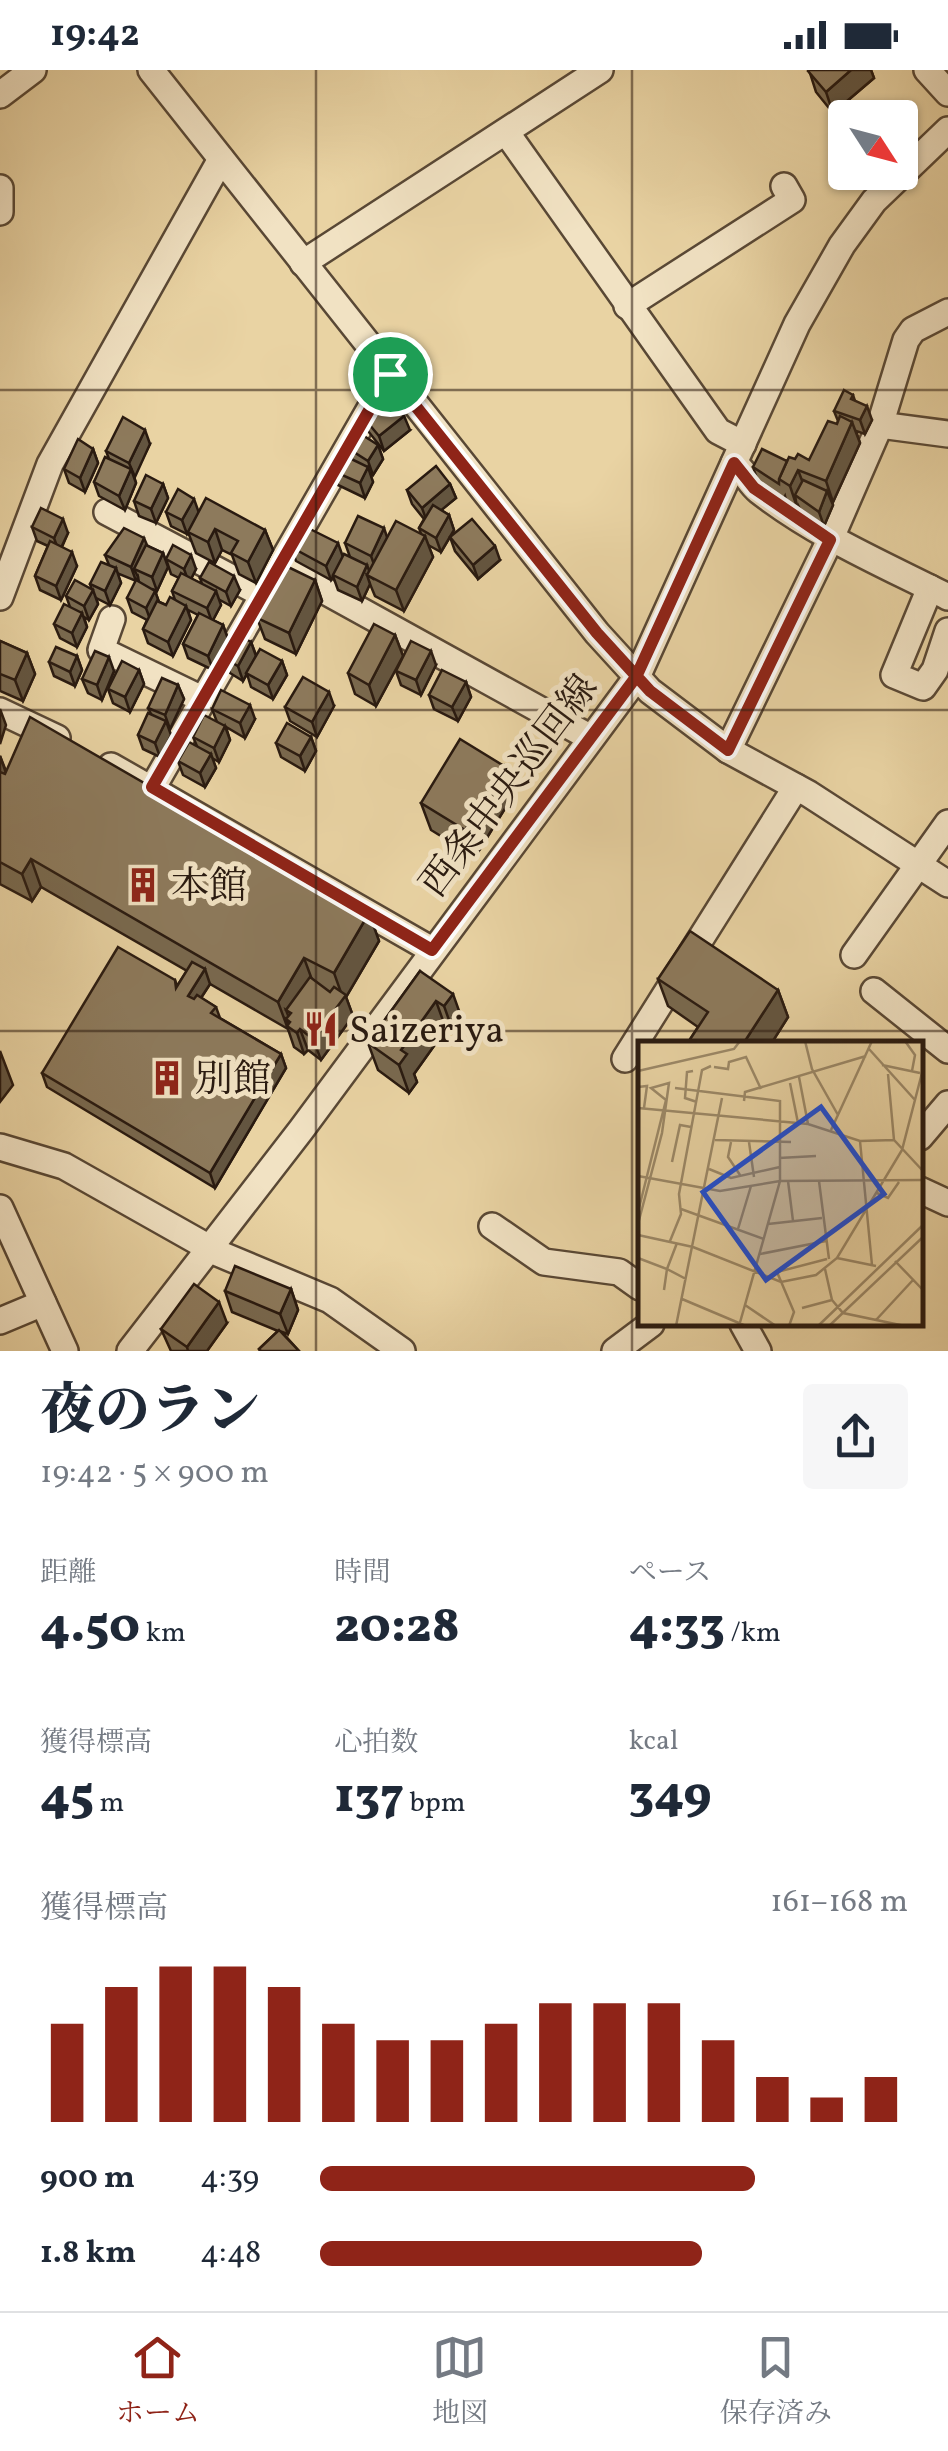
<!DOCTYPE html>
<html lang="ja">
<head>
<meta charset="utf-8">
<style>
	body { margin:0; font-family:Vollkorn,"Noto Serif JP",serif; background:#f6f6f7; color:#1f2937; height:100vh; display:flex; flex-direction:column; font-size:38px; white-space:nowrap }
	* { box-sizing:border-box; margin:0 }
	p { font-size:32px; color:#747a83 }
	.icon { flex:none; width:55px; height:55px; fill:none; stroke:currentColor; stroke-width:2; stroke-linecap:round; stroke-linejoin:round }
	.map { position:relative; height:1281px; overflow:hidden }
	.sheet { display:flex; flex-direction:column; background:#fff; flex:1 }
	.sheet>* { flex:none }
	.needle { width:65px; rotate:126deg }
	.buttons { position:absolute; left:828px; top:30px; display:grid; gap:20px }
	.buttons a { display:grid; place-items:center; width:90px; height:90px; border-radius:10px; background:#fff; box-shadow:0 2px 8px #0004; font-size:50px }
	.pin { position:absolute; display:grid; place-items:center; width:85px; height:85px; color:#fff; margin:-42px; border:5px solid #fff; border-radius:50%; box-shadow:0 2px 10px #0007 }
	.round { display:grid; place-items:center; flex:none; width:105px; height:105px; border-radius:10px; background:#f6f6f7 }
	.headline { display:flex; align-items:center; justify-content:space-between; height:170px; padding:0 40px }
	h1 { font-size:55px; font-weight:800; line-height:75px }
	.metrics { display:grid; grid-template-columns:repeat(3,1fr); gap:15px; height:170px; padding:10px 40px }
	.metrics div { display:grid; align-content:center }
	.metrics b { font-size:50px; font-weight:800 }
	.metrics small { font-size:28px; font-weight:400 }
	.metrics p { font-size:28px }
	.chart { height:280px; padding:20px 40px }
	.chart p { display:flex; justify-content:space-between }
	.chart svg { width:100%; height:180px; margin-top:10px; stroke:#8f2418; stroke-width:6 }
	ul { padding:0 40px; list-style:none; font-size:32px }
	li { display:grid; grid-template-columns:160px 120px 1fr; align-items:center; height:75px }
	li i { height:25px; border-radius:12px; background:#8f2418 }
	.status { display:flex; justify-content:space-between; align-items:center; height:70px; padding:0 50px; background:#fff; direction:ltr }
	.status svg { height:28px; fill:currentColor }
	.tab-bar { display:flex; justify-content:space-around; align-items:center; height:140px; border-top:2px solid #e0e1e3; background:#fff; font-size:28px; color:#747a83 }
	.tab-bar a { display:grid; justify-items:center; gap:5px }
	.tab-bar .on { color:#8f2418 }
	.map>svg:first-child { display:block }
</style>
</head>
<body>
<div class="status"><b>19:42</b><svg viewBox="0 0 49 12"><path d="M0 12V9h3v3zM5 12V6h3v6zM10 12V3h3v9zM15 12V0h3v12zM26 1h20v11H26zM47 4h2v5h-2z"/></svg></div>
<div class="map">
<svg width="948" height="1281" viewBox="0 0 948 1281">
	<rect width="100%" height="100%" fill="#e9d3a3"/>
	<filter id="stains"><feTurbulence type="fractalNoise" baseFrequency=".002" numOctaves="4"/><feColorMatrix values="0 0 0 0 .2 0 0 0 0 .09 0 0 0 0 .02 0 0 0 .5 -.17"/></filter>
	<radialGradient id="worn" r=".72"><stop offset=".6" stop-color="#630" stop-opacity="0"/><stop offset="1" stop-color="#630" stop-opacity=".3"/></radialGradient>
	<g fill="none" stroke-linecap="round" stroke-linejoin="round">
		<defs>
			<g id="minor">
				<path d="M151 0 597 563 650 621 728 680 809 724 948 814"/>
				<path d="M927 0 948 23"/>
				<path d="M0 25 33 0"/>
				<path d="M506 62 718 361 743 374"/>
				<path d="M0 118V142"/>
				<path d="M303 193 600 0"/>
				<path d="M627 236 792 130 784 116"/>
				<path d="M880 355 948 364"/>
				<path d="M734 393C745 401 749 413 759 421 817 466 883 494 948 527"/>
				<path d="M107 442 262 524"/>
				<path d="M287 500 591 668"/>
				<path d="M930 518 894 605 923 617 935 600 948 561"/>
				<path d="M0 527 50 394 221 89"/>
				<path d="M112 549 101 580 202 629"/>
				<path d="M0 641 57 668"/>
				<path d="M728 680 830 470 880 355 906 270 913 260 948 242"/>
				<path d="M111 696 432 880"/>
				<path d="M153 717 390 304"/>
				<path d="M854 885 948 753"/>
				<path d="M874 921 948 980"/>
				<path d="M625 989 796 717"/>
				<path d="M920 1067 948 1034"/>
				<path d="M0 1077 64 1096 220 1184 330 1230 402 1281"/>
				<path d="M920 1120 948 1133"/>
				<path d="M0 1138 65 1281"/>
				<path d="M492 1156 544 1192 619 1202 640 1217"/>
				<path d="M0 1251 43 1233"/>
				<path d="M743 1254 758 1281"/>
				<path d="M130 1281 301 1060 637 607 797 254 842 175 874 131 948 60"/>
				<path d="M615 1281 651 1254"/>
			</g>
		</defs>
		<!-- minor casing -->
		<use href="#minor" stroke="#594835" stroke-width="30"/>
		<!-- minor -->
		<use href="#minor" stroke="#f1e2c3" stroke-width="25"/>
	</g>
	<!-- wall -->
	<g fill="#79694f" stroke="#291a10" stroke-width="2.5">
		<path d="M809 0H871L874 8 833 43 816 22Z"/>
		<path d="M853 325 855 331 872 350 865 364 856 361 860 373 833 432 831 431 833 435 824 456 800 439 798 435 797 437 786 430 785 426 784 428 758 412 753 397 795 389 809 390 837 354 838 351 834 341Z"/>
		<path d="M363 347 410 360 384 381 368 361Z"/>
		<path d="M150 374 134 406 136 413 125 440 99 426 94 412 109 389 106 381Z"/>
		<path d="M378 375 383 389 373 405 369 403 373 412 365 428 338 415 333 401 351 389 346 377Z"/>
		<path d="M93 379 98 393 85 422 69 413 64 399Z"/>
		<path d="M163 414 168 428 156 453 139 446 134 431Z"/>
		<path d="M450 414 456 428 441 440 449 445 454 460 441 482 428 475 433 487 404 541 375 526 370 514 362 531 338 520 333 506 331 510 296 491 291 477 350 487 345 473 421 464 419 458 424 449 412 434 407 420Z"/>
		<path d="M166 442H199L265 460 273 480 256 513 239 504 232 485 222 480 215 493 196 483 188 462 187 464 171 456Z"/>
		<path d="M32 457 68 463 62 477 77 496 61 530 40 520 35 506 48 476 37 471Z"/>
		<path d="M450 467 500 490 478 509 455 481Z"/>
		<path d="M147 476 163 483 168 497 157 521 152 519 155 521 159 532 166 535 175 530 172 521 179 508 171 504 166 489 196 499 191 509 202 514 200 508 240 520 231 536 218 529 221 535 213 550 223 555 228 569 213 600 188 588 183 574 198 545 188 540 191 550 173 586 148 573 143 559 147 550 132 542 127 528 139 512 138 507 136 511 117 503 121 513 110 535 96 528 98 534 89 550 84 547 87 557 77 577 60 568 54 554 70 537 66 526 92 520 90 514 109 495 105 485Z"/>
		<path d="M315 510 322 531 296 584 265 569 257 548Z"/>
		<path d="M395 565 403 586 376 636 355 624 348 603Z"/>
		<path d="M0 571 27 583 35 604 23 631 0 621Z"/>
		<path d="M251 572 256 585 282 591 287 605 273 629 251 617 247 604 243 611 230 603 225 589Z"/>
		<path d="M77 586 82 600 75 616 54 606 49 592Z"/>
		<path d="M436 595 421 625 401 615 396 601Z"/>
		<path d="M139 600 144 614 130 642 113 633 108 619Z"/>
		<path d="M114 601 102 630 88 623 82 609Z"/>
		<path d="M466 612 471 627 458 651 434 639 429 625Z"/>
		<path d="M178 615 184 629 170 659H168L171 665 160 687 143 679 138 665 151 644 148 638Z"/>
		<path d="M334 636 317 667 290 651 285 637Z"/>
		<path d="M212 639 255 649 245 668 226 657 230 670 219 692 212 688 216 698 205 717 183 705 178 691 197 676 193 667 217 652Z"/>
		<path d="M311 667 316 681 305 701 281 687 276 673Z"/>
		<path d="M0 686 6 701 369 843 379 871 346 927 353 946 321 990 308 980 304 984 294 977 288 959 210 914 201 928 216 937 220 948 281 984 286 998 215 1118 47 1017 42 1003 175 910 177 916 187 901 41 817 32 831 0 814Z"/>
		<path d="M514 724 475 787 431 760 421 733Z"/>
		<path d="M420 901 463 952 454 964 446 959 414 1004 417 1012 409 1023 378 1000 368 973Z"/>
		<path d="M658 909 778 920 788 947 771 974H687L698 957 668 936Z"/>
		<path d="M291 1219 298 1240 288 1264 282 1262 299 1281H260L259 1279 278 1261 232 1242 225 1221Z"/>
		<path d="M227 1253 207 1281H171L161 1259Z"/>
	</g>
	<!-- shaded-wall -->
	<g fill="#635540" stroke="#291a10" stroke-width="2.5">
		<path d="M851 0H871L874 8 833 43 826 22Z"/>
		<path d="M867 336 872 350 865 364 860 350Z"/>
		<path d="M404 346 410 360 384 381 379 366Z"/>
		<path d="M852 352 860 373 833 432 826 411Z"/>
		<path d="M145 360 150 374 135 407 129 393Z"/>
		<path d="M378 375 383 389 373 405 368 391Z"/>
		<path d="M93 379 98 393 85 422 80 408Z"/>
		<path d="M368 397 373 412 365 428 360 413Z"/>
		<path d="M131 399 136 413 125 440 119 426Z"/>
		<path d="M798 400 806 421 795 425 797 437 790 416Z"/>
		<path d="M163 414 168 428 156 453 151 439Z"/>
		<path d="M450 414 456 428 427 452 422 438Z"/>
		<path d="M827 421 833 435 824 456 819 442Z"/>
		<path d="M194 429 199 443 187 464 182 450Z"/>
		<path d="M449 445 454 460 441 482 436 468Z"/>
		<path d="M63 449 68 463 59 482 54 468Z"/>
		<path d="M384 458 389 473 376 500 371 486Z"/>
		<path d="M215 459 222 480 215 493 208 472Z"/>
		<path d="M265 460 273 480 256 513 248 492Z"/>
		<path d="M425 466 433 487 404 541 396 520Z"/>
		<path d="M144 468 150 482 134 499 138 507 136 511 131 497Z"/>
		<path d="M338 473 343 487 331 510 326 496Z"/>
		<path d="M495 476 500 490 478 509 473 495Z"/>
		<path d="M72 482 77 496 61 530 56 516Z"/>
		<path d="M163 483 168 497 157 521 152 507Z"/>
		<path d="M191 485 196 499 189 513 184 499Z"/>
		<path d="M367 495 372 508 367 505 370 514 362 531 357 517Z"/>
		<path d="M116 498 121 513 110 535 105 521Z"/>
		<path d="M234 506 240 520 231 536 226 522Z"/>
		<path d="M315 510 322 531 296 584 289 563Z"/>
		<path d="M93 520 98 534 89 550 84 536Z"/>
		<path d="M155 521 160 535 151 552 146 538Z"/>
		<path d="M216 521 221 535 212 552 207 538Z"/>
		<path d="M186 536 191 550 173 586 168 572Z"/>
		<path d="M82 543 87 557 77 577 72 563Z"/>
		<path d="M223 555 228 569 213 600 208 586Z"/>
		<path d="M395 565 403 586 376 636 369 615Z"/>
		<path d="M251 572 256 586 243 611 238 596Z"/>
		<path d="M431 581 436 595 421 625 416 610Z"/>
		<path d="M27 583 35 604 23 631 15 610Z"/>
		<path d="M77 586 82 600 75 616 70 602Z"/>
		<path d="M109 587 114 601 102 630 97 615Z"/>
		<path d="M282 591 287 605 273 629 268 615Z"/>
		<path d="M139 600 144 614 130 642 125 627Z"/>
		<path d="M466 612 471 627 458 651 452 637Z"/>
		<path d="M178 615 184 629 170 659 165 645Z"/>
		<path d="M329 622 334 636 317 667 312 652Z"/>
		<path d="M250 635 255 649 245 668 240 653Z"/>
		<path d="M0 639 6 655 0 674Z"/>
		<path d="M166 651 171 665 160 687 155 673Z"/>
		<path d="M225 656 230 670 219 692 214 678Z"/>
		<path d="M311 667 316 681 305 701 300 686Z"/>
		<path d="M211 684 216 698 205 717 200 703Z"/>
		<path d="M0 686 6 703 0 719Z"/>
		<path d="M504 696 514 724 475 787 465 760Z"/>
		<path d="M31 789 41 817 32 831 22 804Z"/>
		<path d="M369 843 379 871 346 927 353 946 321 990 313 969 343 928 334 903Z"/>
		<path d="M304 888 314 915 291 943 286 940 291 953 286 949 289 957 288 959 278 932Z"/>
		<path d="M205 899 210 914 193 940 188 926Z"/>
		<path d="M778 920 788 947 771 974H743Z"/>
		<path d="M453 924 463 952 454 964 444 936Z"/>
		<path d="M436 931 446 959 414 1004 417 1012 409 1023 399 995 401 980Z"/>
		<path d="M300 959 308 980 304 984 297 963Z"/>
		<path d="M0 981 13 1015 0 1032Z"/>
		<path d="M281 984 286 998 215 1118 210 1103Z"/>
		<path d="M291 1219 298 1240 288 1264 280 1244Z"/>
		<path d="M219 1232 227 1253 207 1281H188L187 1277Z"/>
	</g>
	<!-- building -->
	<g fill="#8d7a5c" stroke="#291a10" stroke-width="2.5">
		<path d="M809 0H851L826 22 808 1Z"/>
		<path d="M844 320 853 325 851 329 867 336 860 350 834 341Z"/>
		<path d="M388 326 404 346 379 366 363 347Z"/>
		<path d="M840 346 852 352 826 411 798 400 790 416 779 409 789 387 795 389 798 384 809 390 828 351 837 354Z"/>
		<path d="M123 347 145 360 129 393 106 381Z"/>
		<path d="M356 361 378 375 368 391 346 377Z"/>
		<path d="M78 369 93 379 80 408 64 399Z"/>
		<path d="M762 379 787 391 779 409V414L753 397Z"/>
		<path d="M341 384 368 397 360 413 333 401Z"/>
		<path d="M105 387 131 399 119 426 94 412Z"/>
		<path d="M436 396 450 414 422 438 407 420Z"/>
		<path d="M146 405 163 414 151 439 134 431Z"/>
		<path d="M803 410 827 421 819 442 795 425Z"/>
		<path d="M178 419 194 429 182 450 166 442Z"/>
		<path d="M206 428 265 460 248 492 231 483 238 471 215 459 208 472 188 462Z"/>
		<path d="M433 435 449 445 436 468 419 458Z"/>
		<path d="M41 438 63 449 54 468 32 457Z"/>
		<path d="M358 446 384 458 371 486 345 473Z"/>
		<path d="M472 449 495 476 473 495 450 467Z"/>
		<path d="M396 451 425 466 396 520 367 505Z"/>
		<path d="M302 455 338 473 326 496 291 477Z"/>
		<path d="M124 458 144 468 131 497 105 485Z"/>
		<path d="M50 471 72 482 56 516 35 506Z"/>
		<path d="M146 475 163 483 152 507 134 499Z"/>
		<path d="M173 475 191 485 184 499 166 489Z"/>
		<path d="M344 484 367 495 357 517 333 505Z"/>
		<path d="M101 492 116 498 105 521 90 514Z"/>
		<path d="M209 492 234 506 226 522 200 508Z"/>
		<path d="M284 495 315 510 289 563 257 548Z"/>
		<path d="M181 503 216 521 207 538 172 521Z"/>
		<path d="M75 510 93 520 84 536 66 526Z"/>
		<path d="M136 510 155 521 146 538 127 528Z"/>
		<path d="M170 527 186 536 168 572 143 559 157 531 166 535Z"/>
		<path d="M64 534 82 543 72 563 54 554Z"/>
		<path d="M199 543 223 555 208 586 183 574Z"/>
		<path d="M374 554 395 565 369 615 348 603Z"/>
		<path d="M238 565 251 572 238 596 225 589Z"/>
		<path d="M0 571 27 583 15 610 0 604Z"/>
		<path d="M411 571 431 581 416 610 396 601Z"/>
		<path d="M56 577 77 586 70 602 49 592Z"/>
		<path d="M260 579 282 591 268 615 246 603Z"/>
		<path d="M95 581 109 587 97 615 82 609Z"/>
		<path d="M122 591 139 600 125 627 108 619Z"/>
		<path d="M442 600 466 612 452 637 429 625Z"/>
		<path d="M303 607 329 622 312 652 285 637Z"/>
		<path d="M162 608 178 615 165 645 148 638Z"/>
		<path d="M221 620 250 635 240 653 212 639Z"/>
		<path d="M148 643 166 651 155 673 138 665Z"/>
		<path d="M204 645 225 656 214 678 193 667Z"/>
		<path d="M30 647 369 843 334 903 304 888 278 932 31 789 22 804 0 792V702L5 704Z"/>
		<path d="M287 653 311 667 300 686 276 673Z"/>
		<path d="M460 669 504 696 465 760 421 733Z"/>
		<path d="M189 672 211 684 200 703 178 691Z"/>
		<path d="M690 861 778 920 743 974H687L708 942 658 909Z"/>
		<path d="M118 877 175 910 176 918 192 892 205 899 188 926 194 929 197 925 216 937 211 943 281 984 210 1103 42 1003Z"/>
		<path d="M420 901 453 924 444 936 436 931 401 980 407 984 399 995 368 973Z"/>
		<path d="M310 907 330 922 334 917 346 925 313 969 300 959 297 963 287 956 290 952 286 949 291 943 286 940Z"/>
		<path d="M235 1196 291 1219 280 1244 225 1221Z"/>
		<path d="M194 1214 219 1232 187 1277 161 1259Z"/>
		<path d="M279 1260 299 1281H261L259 1279Z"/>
	</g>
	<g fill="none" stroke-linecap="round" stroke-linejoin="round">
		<defs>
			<path id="route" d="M390 304 152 717 432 880 636 607 734 393 754 418 830 470 728 680 650 621 597 563 390 304"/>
		</defs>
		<!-- route casing -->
		<use href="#route" stroke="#fff" stroke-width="20"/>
		<!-- route -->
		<use href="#route" stroke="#8f2418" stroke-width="12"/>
	</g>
	<!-- grid -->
	<path fill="none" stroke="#291a10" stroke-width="2.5" stroke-opacity="0.55" d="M316 0V1281M632 0V1281M0 320H948M0 640H948M0 961H948"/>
	<!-- icons -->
	<defs>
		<symbol id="building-bare" viewBox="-9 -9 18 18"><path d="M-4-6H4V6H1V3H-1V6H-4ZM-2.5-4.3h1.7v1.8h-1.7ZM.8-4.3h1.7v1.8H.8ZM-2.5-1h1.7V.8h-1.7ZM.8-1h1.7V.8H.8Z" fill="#8f2418" stroke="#f1e2c3" stroke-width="2.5" paint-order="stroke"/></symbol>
		<symbol id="restaurant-bare" viewBox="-9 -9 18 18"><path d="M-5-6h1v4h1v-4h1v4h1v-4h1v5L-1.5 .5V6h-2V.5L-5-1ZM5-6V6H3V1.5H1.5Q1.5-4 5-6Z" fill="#8f2418" stroke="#f1e2c3" stroke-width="2.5" paint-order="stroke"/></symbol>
	</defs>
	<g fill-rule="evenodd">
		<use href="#building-bare" x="118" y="790" width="50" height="50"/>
		<use href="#restaurant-bare" x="296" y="934" width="50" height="50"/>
		<use href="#building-bare" x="142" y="983" width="50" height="50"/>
	</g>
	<g text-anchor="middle" stroke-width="10" stroke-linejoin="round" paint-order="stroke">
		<!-- street labels -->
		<g font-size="38" fill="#291a10" stroke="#f1e2c3">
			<text transform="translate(508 715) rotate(-53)" y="13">西条中央巡回線</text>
		</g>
		<!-- poi labels -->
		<g font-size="38" fill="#291a10" stroke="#f1e2c3" text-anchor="start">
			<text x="171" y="828">本館</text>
			<text x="349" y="972">Saizeriya</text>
			<text x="195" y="1021">別館</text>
		</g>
	</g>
	<!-- overview -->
	<g transform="translate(638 971)">
		<rect width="285" height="285" fill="#e9d3a3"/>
		<path fill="none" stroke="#9c8968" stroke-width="2.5" d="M167 0 174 28 200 74M267 0 277 14 274 30M231 8 277 59M244 24 282 32M76 26 90 28 91 21 108 16 123 48M0 30 96 8 102 0M55 30 49 31 47 57 59 61M250 33 256 99M161 36 170 83M152 42 160 82M0 46 9 45 6 67M37 47 142 60V140L101 285M106 60 107 51 228 15M0 67 170 83 222 100 256 99 285 130M193 89 234 0M77 99 153 101M222 100 234 224M93 101 90 116 102 134M111 101 116 136M141 117 178 115M34 121 42 84 53 86M71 128 93 137 142 126M0 135 82 150 142 140 285 139M150 140 155 180M181 140 191 218M239 152 250 157 261 141M43 168 126 198M0 171 28 59 13 47 31 42 24 92 0 183M130 183 184 177M100 188 113 145M0 194 55 206 143 241 178 234 199 217 264 109 285 28M32 200 43 173 41 153 64 29 73 25M39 202 29 228 48 238M122 213 188 200M0 217 29 228 26 249M199 217 238 225M257 220 285 249M187 228 194 259 205 272 267 285M44 258 108 285M107 264 138 285M164 267 194 259M238 279 275 239M38 285 84 57M151 285 156 271 139 231 189 218M180 285 285 184M191 285 285 196"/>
		<path fill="#1d4ed8" fill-opacity="0.15" stroke="#1d4ed8" stroke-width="5" d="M183 66 246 153 128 239 65 151Z"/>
		<rect width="285" height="285" fill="none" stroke="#291a10" stroke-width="5"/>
	</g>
	<rect width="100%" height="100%" filter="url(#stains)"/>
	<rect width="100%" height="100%" fill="url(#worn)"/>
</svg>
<div class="buttons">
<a><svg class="needle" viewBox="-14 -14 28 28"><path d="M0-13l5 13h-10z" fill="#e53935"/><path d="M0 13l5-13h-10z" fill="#747a83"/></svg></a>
</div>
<div class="pin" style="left:390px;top:304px;background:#1e9e55"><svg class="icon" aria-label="arrive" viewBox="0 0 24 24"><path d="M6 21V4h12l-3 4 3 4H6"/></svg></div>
</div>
<section class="sheet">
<div class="headline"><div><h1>夜のラン</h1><p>19:42 · 5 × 900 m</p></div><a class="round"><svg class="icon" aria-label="share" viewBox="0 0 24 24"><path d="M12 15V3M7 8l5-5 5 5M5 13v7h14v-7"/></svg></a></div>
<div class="metrics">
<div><p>距離</p><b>4.50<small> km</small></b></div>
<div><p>時間</p><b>20:28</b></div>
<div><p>ペース</p><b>4:33<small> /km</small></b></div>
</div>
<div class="metrics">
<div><p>獲得標高</p><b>45<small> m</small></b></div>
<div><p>心拍数</p><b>137<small> bpm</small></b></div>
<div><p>kcal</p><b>349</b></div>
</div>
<div class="chart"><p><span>獲得標高</span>161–168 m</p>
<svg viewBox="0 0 160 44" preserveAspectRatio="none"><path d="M5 44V20M15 44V11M25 44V6M35 44V6M45 44V11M55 44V20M65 44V24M75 44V24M85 44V20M95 44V15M105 44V15M115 44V15M125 44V24M135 44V33M145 44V38M155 44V33"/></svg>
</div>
<ul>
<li><b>900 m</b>4:39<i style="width:74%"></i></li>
<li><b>1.8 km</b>4:48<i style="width:65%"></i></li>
</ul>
</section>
<nav class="tab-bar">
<a class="on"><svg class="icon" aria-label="home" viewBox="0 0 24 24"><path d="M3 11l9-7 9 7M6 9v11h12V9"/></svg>ホーム</a>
<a><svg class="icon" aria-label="map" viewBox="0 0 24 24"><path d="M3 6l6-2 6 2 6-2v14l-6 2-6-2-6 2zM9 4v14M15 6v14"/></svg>地図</a>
<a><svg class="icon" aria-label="saved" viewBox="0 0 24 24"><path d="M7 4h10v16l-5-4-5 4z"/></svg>保存済み</a>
</nav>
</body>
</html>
